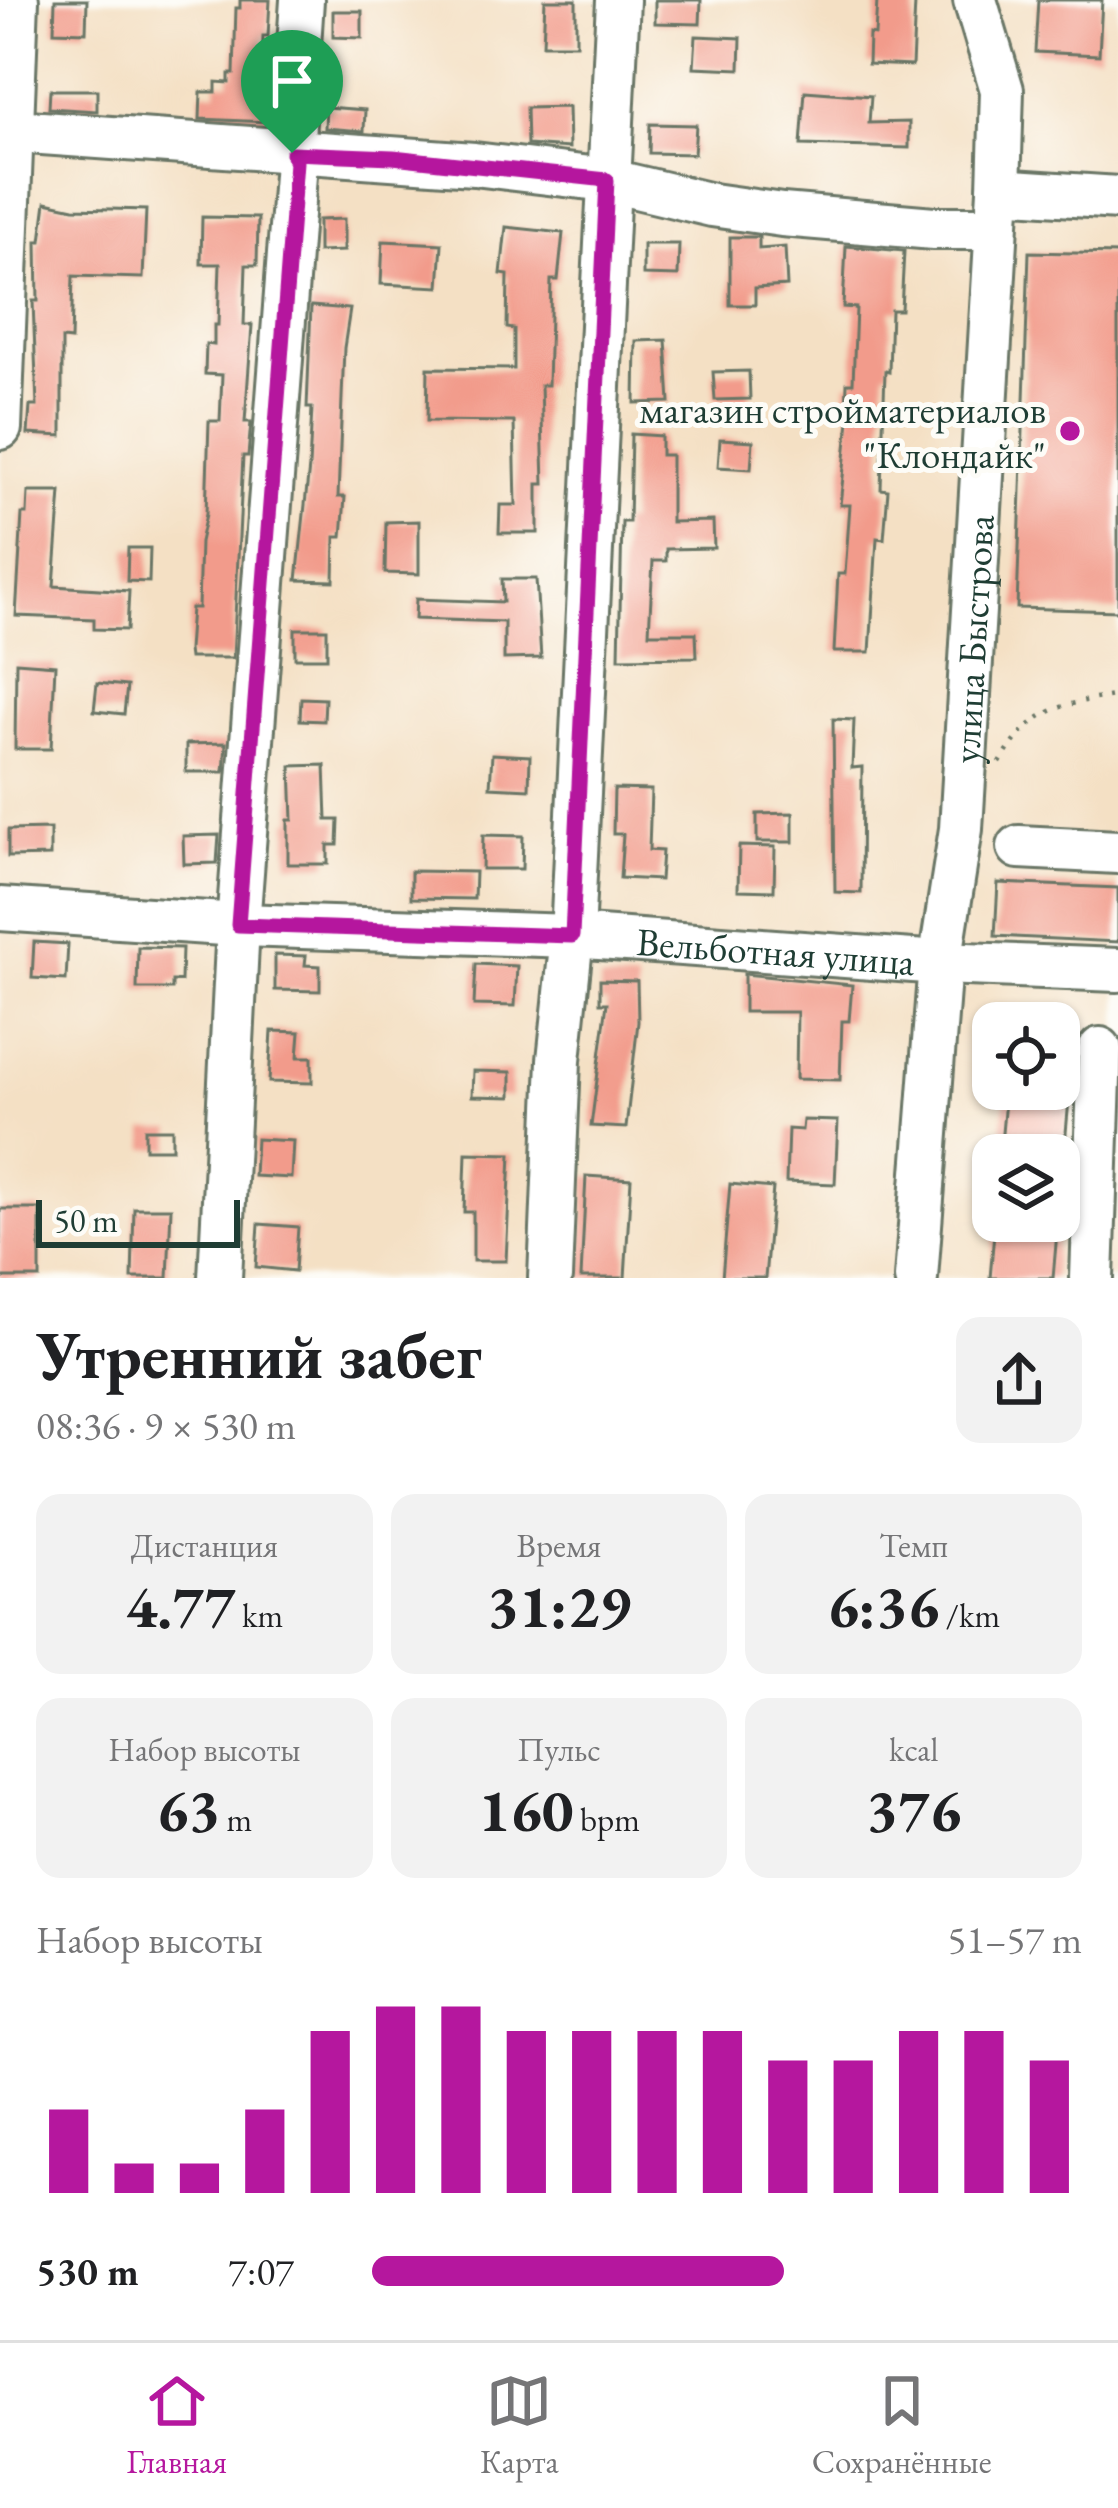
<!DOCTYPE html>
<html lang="ru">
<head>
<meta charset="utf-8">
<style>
	body { margin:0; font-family:"EB Garamond",serif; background:#f2f2f2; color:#202124; height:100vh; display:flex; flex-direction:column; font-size:45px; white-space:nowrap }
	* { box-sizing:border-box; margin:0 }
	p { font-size:39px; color:#757577 }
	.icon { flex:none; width:66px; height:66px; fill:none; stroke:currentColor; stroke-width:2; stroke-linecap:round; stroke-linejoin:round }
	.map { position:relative; height:1278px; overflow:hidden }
	.drawer { display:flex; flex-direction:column; background:#fff; flex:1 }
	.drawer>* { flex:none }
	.tools { position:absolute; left:972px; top:1002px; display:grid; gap:24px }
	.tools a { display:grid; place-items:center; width:108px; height:108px; border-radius:24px; background:#fff; box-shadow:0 3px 9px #0004; font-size:60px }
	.scale { position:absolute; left:36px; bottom:30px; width:204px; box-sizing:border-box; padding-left:12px; border:6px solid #1f3d34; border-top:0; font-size:33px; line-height:42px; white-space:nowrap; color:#1f3d34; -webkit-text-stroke:9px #fdfcf7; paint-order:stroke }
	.pin { position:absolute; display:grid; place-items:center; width:102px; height:102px; color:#fff; margin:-123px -51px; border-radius:50% 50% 50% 0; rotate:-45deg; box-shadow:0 0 12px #0007 }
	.pin .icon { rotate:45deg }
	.round { display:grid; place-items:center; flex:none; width:126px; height:126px; border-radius:24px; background:#f2f2f2 }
	.head { display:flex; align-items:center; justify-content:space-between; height:204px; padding:0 36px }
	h1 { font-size:66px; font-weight:700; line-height:90px }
	.stats { display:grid; grid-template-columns:repeat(3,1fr); gap:18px; height:204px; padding:12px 36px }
	.stats div { display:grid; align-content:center; border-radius:24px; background:#f2f2f2; text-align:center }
	.stats b { font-size:60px; font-weight:700 }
	.stats small { font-size:33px; font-weight:400 }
	.stats p { font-size:33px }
	.chart { height:336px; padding:24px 36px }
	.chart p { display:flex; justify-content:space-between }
	.chart svg { width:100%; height:216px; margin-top:12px; stroke:#b5179e; stroke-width:6 }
	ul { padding:0 36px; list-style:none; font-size:39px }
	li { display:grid; grid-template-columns:192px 144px 1fr; align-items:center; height:90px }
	li i { height:30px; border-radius:15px; background:#b5179e }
	.tabs { display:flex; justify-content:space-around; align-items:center; height:168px; border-top:3px solid #e0e0e0; background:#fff; font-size:33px; color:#757577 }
	.tabs a { display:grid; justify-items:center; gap:6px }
	.tabs .on { color:#b5179e }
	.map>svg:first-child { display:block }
</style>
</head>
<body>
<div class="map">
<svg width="1118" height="1278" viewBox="0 0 1118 1278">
	<rect width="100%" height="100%" fill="#fdfcf7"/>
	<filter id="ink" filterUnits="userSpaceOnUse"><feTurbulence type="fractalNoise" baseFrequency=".00833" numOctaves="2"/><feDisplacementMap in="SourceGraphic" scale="24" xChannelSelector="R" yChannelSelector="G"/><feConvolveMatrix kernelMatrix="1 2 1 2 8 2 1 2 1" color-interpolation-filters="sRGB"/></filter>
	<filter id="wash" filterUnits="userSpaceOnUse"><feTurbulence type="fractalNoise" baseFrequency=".004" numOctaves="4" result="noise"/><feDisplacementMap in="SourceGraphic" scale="48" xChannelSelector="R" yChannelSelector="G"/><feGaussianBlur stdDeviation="2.7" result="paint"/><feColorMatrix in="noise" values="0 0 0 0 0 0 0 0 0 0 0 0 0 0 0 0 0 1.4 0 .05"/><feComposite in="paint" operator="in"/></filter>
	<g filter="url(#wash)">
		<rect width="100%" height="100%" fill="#f4e0c4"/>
		<g id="blocks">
			<!-- building -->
			<g fill="#f29b8b">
				<path d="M55 0H87L86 32 54 31Z"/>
				<path d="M240 0H270L268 36H263L262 87H270L268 122 200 119 201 92H216V82L229 83V74H234L236 8H240Z"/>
				<path d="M545 0H576V44H543Z"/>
				<path d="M655 0H701L700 24 655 23Z"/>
				<path d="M1038 0H1102L1099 55 1035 52Z"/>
				<path d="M877 1 915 3 912 66 868 64 869 34 875 35Z"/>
				<path d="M333 11H362V38L333 37Z"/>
				<path d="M696 36 741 38 740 69 694 67Z"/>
				<path d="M50 90H97V111L49 108Z"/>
				<path d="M805 91 871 96 869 123 909 122V148L801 145Z"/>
				<path d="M326 107 365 110 364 131 325 128Z"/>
				<path d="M568 107 569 148 527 145 526 108Z"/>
				<path d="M650 124 696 125 694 154 649 153Z"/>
				<path d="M46 202 74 208 146 210 143 278 73 276 71 340 62 339V436L28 434 30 406H37L33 301H38L37 241H41Z"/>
				<path d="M202 217 258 218 257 265H246L244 325H252L245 422H251L248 456H243L233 658H189L188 650 191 608H198L200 542 206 514 209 421H220L222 375 205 374 206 344 214 345V325H218L220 264H201Z"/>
				<path d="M344 219V251L318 252V220Z"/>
				<path d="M506 227 563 233 558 280H551L548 385H541L544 484H538V533H499L500 505H516L514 422 427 421 428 368 514 369V329L507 328 508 275 501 274Z"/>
				<path d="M730 237H759V249L785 247 787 286 755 288V305H730Z"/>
				<path d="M383 241 442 244 439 287 381 284Z"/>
				<path d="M643 244H679L678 276 643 275Z"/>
				<path d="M846 246 904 251 901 310H891L889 372 885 371 881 489 888 490 884 539 877 538 870 652H834L838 574H845L850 505H840L850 411H846L847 383H853L856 308 843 307Z"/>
				<path d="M1029 252 1118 254V611L1017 608Z"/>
				<path d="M311 306 350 309 344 348 338 497H345L342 537H335L334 581 297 580 309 467 312 408H307Z"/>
				<path d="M666 340 670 402 635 403 636 341Z"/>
				<path d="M749 371 750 399 715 400 713 372Z"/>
				<path d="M631 434 661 436V455H671V522L713 521 714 548 666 549V561H653L649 633H696L697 657 619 658 622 522H629Z"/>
				<path d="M720 439 753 441 751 469 718 467Z"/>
				<path d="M28 492H61L54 586 129 591 127 630 94 629V619L16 616 22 514H27Z"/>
				<path d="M419 521V574L385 573 386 522Z"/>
				<path d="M128 548H150L149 582 127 581Z"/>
				<path d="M502 579H536L541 658 504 659V622L415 619 416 599 503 602Z"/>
				<rect x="295" y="629" width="32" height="29"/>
				<path d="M16 662 55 665 51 749H15Z"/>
				<path d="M97 683 127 686 124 714 94 711Z"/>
				<path d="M301 698 325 699 324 721 300 720Z"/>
				<path d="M833 719 854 720 852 768 862 767 861 893 835 892Z"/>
				<path d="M226 743 224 772H186V744Z"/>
				<path d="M492 754 530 756 529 789 490 787Z"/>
				<path d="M325 765 327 820H339L338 845H328V864H288V820H293L291 766Z"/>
				<path d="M614 789 651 790 649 850 662 851 660 880 620 878 623 834H613Z"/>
				<path d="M793 813V842H757V814Z"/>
				<path d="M50 829V856L8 857V830Z"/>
				<path d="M219 835 217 863 184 864 183 836Z"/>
				<path d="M483 835 523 836 522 869H482Z"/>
				<path d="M739 846 775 847 774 891 738 890Z"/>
				<path d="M411 871 475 872 474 899 411 898Z"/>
				<path d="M998 883 1118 888V942L995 936Z"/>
				<path d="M34 942 68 944 66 980 32 978Z"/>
				<path d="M138 947 182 948 181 981H172V989H137Z"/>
				<path d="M275 955 306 956 305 965 320 966V991L275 990Z"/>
				<path d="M476 964 517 966 515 1006 474 1005Z"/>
				<path d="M744 974 852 985 849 1021H842L840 1080 796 1079 797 1012H744Z"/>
				<path d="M600 980 637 981 638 1022 626 1128 591 1126 607 1003H600Z"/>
				<path d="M272 1031 300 1032 298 1057H312V1083L269 1082Z"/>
				<path d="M473 1071 511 1072V1097L472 1096Z"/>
				<path d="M1006 1089H1070L1064 1155H1000Z"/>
				<path d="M803 1120 838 1121 835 1184 786 1182 788 1129 802 1130Z"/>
				<rect x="145" y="1129" width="27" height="20"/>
				<path d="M256 1139 293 1141 291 1178 254 1176Z"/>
				<path d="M466 1153 511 1154 506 1261H473V1212H464Z"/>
				<path d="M586 1176 631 1179 625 1278H581Z"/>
				<path d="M730 1184 773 1188 765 1278H722Z"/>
				<path d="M134 1208H171L168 1278H132Z"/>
				<rect x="0" y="1209" width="40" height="69"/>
				<path d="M995 1221H1058L1053 1278H990Z"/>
				<path d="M259 1224 298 1227 295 1271 256 1267Z"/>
			</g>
		</g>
	</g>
	<g filter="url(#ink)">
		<use href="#blocks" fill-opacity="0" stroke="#6a7666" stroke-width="3"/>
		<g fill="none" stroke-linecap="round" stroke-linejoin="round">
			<defs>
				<g id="minor">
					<path d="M0 130 474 164 607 180 712 205 782 215 934 228H995"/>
					<path d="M999 190 1118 198"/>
					<path d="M0 428 17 0"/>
					<path d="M1019 847 1118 852"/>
					<path id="s1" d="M0 909 238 925 572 936 940 963 1118 970"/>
					<path d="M220 1278 238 925 296 162 292 153 302 0"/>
					<path d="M550 1278 559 1060 572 936 618 0"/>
					<path id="s2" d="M916 1278 940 963 961 829 999 190 1002 90 975 0"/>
					<path d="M1092 1278 1100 1049"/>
				</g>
			</defs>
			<!-- minor casing -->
			<use href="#minor" stroke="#6a7666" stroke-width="48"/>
			<!-- path -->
			<path stroke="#6a7666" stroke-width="4.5" stroke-dasharray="3 9" stroke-linecap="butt" d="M1000 763C1034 707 1056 706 1118 695"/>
			<!-- minor -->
			<use href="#minor" stroke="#fff" stroke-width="42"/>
		</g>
	</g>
	<g fill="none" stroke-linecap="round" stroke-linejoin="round" filter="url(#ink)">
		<defs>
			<path id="route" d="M292 153 393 157 607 180 572 936 238 925 296 162Z"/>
		</defs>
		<!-- route casing -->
		<use href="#route" stroke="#fff" stroke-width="24"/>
		<!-- route -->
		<use href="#route" stroke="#b5179e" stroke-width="15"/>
	</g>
	<!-- markers -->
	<circle fill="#b5179e" stroke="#fdfcf7" stroke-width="4.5" cx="1070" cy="431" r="12"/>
	<g text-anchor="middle" stroke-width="10" stroke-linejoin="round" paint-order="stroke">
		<!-- poi labels -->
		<g font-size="39" fill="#1f3d34" stroke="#fdfcf7" text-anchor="end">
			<text x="1046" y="423">магазин стройматериалов<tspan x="1046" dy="45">"Клондайк"</tspan></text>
		</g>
		<!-- street labels -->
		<g font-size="39" fill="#1f3d34" stroke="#fdfcf7">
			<text dy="14" stroke="none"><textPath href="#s2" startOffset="642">улица Быстрова</textPath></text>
			<text dy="14" stroke="none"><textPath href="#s1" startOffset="777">Вельботная улица</textPath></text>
		</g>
	</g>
</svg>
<div class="tools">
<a><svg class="icon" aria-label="locate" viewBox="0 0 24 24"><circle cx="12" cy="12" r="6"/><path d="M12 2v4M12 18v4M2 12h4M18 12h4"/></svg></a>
<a><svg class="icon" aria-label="layers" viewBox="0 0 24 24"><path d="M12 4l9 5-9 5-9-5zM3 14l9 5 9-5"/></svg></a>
</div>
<div class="scale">50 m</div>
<div class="pin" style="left:292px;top:153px;background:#1e9e55"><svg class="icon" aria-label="arrive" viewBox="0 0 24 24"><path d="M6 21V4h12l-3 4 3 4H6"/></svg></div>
</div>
<section class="drawer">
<div class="head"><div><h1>Утренний забег</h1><p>08:36 · 9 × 530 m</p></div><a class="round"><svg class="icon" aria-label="share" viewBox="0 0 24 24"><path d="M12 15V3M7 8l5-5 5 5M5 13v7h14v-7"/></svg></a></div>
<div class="stats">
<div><p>Дистанция</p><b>4.77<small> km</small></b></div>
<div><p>Время</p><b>31:29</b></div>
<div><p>Темп</p><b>6:36<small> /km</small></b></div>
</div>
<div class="stats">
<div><p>Набор высоты</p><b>63<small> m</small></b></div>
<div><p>Пульс</p><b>160<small> bpm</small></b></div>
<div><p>kcal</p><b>376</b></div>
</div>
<div class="chart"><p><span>Набор высоты</span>51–57 m</p>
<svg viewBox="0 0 160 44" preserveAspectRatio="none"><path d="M5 44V27M15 44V38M25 44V38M35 44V27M45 44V11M55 44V6M65 44V6M75 44V11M85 44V11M95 44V11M105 44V11M115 44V17M125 44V17M135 44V11M145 44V11M155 44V17"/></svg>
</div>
<ul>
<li><b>530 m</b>7:07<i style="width:58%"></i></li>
</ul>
</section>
<nav class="tabs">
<a class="on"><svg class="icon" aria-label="home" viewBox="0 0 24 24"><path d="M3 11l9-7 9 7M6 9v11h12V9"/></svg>Главная</a>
<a><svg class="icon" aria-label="map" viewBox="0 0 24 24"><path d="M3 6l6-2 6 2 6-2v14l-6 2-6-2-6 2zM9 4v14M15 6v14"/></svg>Карта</a>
<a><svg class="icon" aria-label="saved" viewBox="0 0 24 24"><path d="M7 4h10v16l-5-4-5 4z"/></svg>Сохранённые</a>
</nav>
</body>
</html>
